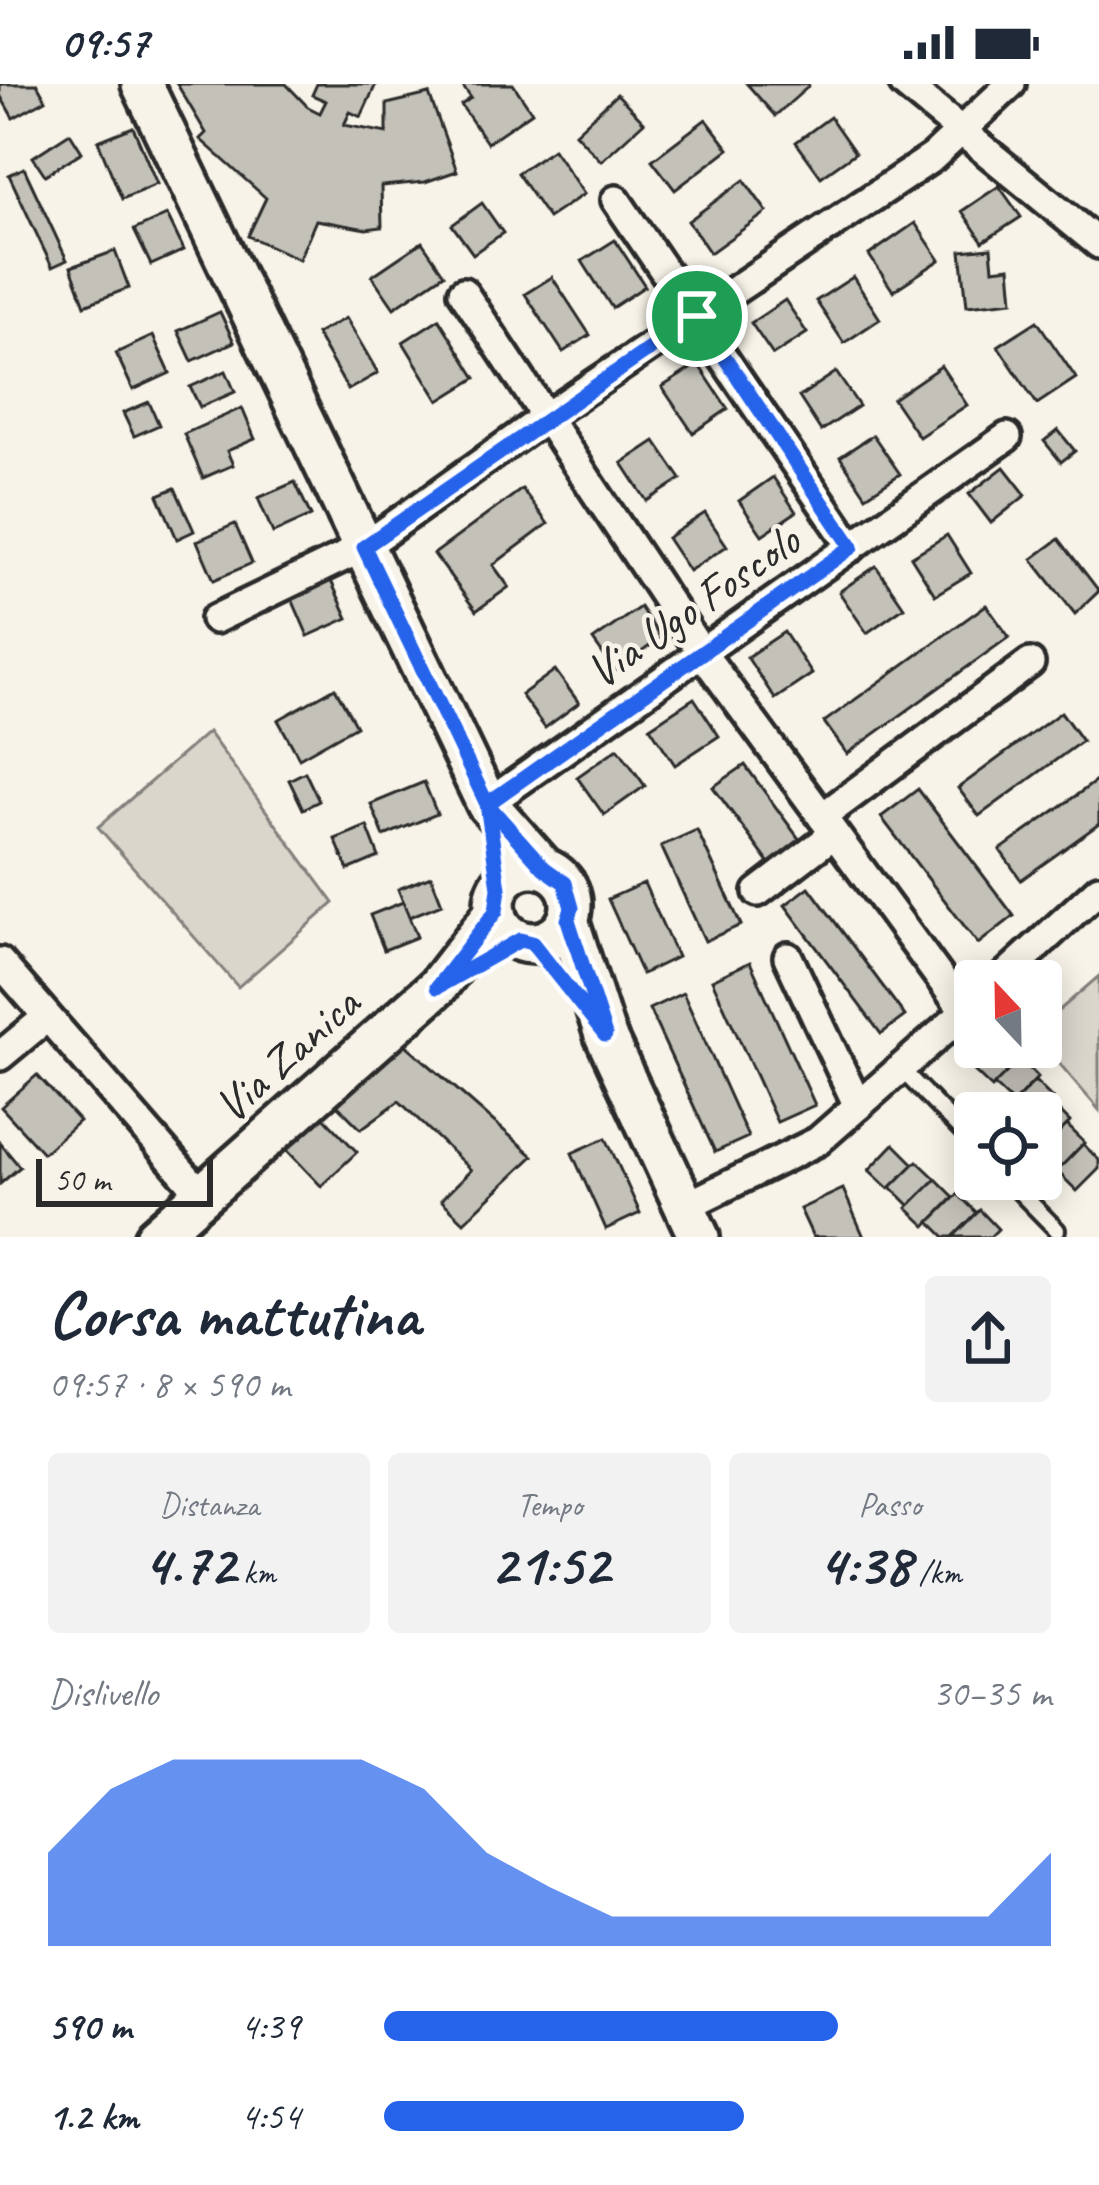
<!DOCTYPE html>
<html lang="it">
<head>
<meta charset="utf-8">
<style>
	body { margin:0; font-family:Caveat,sans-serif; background:#f2f2f3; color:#1f2937; height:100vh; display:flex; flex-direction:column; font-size:45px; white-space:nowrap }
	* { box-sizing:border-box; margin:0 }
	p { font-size:39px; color:#747a83 }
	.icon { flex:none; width:66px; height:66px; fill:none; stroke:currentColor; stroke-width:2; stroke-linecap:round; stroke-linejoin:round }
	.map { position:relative; height:1153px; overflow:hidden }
	.sheet { display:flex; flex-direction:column; background:#fff; flex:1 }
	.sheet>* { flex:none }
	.needle { width:78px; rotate:338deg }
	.controls { position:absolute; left:954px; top:876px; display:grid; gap:24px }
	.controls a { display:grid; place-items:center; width:108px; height:108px; border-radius:12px; background:#fff; box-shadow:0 6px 30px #0003; font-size:60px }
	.scale { position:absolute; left:36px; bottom:30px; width:177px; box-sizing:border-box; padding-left:12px; border:6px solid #2b2b2b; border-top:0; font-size:33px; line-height:42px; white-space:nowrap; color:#2b2b2b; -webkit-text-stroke:9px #f7f3e8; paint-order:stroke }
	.pin { position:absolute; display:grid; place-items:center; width:102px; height:102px; color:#fff; margin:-51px; border:6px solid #fff; border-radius:50%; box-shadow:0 3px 12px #0007 }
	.round { display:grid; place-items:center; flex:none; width:126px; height:126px; border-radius:12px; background:#f2f2f3 }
	.headline { display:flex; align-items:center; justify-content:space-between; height:204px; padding:0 48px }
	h1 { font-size:66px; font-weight:600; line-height:90px }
	.metrics { display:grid; grid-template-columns:repeat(3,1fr); gap:18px; height:204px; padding:12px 48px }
	.metrics div { display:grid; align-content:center; border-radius:12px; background:#f2f2f3; text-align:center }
	.metrics b { font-size:60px; font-weight:600 }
	.metrics small { font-size:33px; font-weight:400 }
	.metrics p { font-size:33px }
	.chart { height:336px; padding:24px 48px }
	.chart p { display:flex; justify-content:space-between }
	.chart svg { width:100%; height:216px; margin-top:12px; fill:#2563eb; opacity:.7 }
	ul { padding:0 48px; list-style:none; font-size:39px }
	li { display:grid; grid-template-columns:192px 144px 1fr; align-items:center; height:90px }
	li i { height:30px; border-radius:15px; background:#2563eb }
	.status { display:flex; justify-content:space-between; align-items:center; height:84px; padding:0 60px; background:#fff; direction:ltr }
	.status svg { height:33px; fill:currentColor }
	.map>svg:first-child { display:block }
</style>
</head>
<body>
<div class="status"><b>09:57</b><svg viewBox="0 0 49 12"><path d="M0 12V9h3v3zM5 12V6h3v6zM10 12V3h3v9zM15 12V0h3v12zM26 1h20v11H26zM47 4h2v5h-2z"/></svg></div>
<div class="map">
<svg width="1099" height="1153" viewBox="0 0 1099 1153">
	<rect width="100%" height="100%" fill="#f7f3e8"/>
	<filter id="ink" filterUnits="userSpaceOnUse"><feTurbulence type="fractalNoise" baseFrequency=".00833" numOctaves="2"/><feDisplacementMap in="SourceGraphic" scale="24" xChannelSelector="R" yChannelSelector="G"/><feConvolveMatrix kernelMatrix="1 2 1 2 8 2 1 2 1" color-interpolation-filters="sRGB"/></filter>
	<g filter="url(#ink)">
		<!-- green -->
		<g fill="#dad6cc" stroke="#82807c" stroke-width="3">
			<path d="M208 648 334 819 238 903 98 743Z"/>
			<path d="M1099 892V1026L1041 958V942Z"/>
		</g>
		<!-- building -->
		<g fill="#c4c1b9" stroke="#2b2b2b" stroke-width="3">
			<path d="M0 0H37L46 16 13 34 0 11Z"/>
			<path d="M177 0H286L308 23 320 29 326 17 312 11 317 0H376L361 33 350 28 344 41 387 49V20L429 10 457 87 425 98 381 102 382 143 366 145 316 136 299 175 248 152 266 114 200 55 206 49Z"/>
			<path d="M461 0H513L532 28 487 59 461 21 471 14Z"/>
			<path d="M747 0H808L809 2 775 32Z"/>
			<path d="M617 10 644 38 601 77 575 49Z"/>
			<path d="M830 33 855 69 821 93 796 58Z"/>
			<path d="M706 35 729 65 675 106 652 76Z"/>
			<path d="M133 43 157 100 122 115 98 57Z"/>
			<path d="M70 49 82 68 45 91 33 73Z"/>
			<path d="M553 65 584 110 548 134 517 89Z"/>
			<path d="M24 84 67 176 52 183 9 91Z"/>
			<path d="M744 96 767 128 710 169 688 137Z"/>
			<path d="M999 102 1021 133 983 158 962 127Z"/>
			<path d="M482 119 503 149 473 170 452 141Z"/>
			<path d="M167 131 184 166 151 181 134 146Z"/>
			<path d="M915 139 940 176 893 207 869 171Z"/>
			<path d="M615 156 645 202 612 224 582 177Z"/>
			<path d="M422 158 444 190 394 224 372 192Z"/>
			<path d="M991 164 993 185 1010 183 1013 217 967 222 961 167Z"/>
			<path d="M115 167 129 204 85 221 71 183Z"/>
			<path d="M552 193 590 251 563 268 525 210Z"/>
			<path d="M853 193 880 235 844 259 816 217Z"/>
			<path d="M785 216 807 249 773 271 751 239Z"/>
			<path d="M220 228 234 258 192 277 178 247Z"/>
			<path d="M346 234 378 289 348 306 316 250Z"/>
			<path d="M439 235 476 294 439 317 403 258Z"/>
			<path d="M1037 237 1076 294 1037 320 998 262Z"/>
			<path d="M153 252 170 289 133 306 116 269Z"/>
			<path d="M698 280 728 325 693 349 662 303Z"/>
			<path d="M941 282 967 321 919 353 893 315Z"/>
			<path d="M226 287 235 308 200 323 190 303Z"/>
			<path d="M836 288 859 322 821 347 799 313Z"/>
			<path d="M149 318 159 341 134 352 123 329Z"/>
			<path d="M242 324 255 355 227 367 233 381 203 394 184 350Z"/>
			<path d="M1058 346 1075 367 1061 378 1044 357Z"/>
			<path d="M873 351 900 390 866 412 840 373Z"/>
			<path d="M655 357 681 395 647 417 622 379Z"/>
			<path d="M1004 383 1026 411 991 439 969 410Z"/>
			<path d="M773 393 796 428 762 451 739 417Z"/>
			<path d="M295 398 311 432 273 449 258 414Z"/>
			<path d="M175 404 194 447 177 455 158 411Z"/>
			<path d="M522 405 548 440 493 481 509 503 476 527 434 470Z"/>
			<path d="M705 429 727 462 689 487 667 454Z"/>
			<path d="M235 440 252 479 214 496 197 457Z"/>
			<path d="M947 451 971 489 935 511 911 473Z"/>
			<path d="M1059 455 1099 507 1075 530 1032 475Z"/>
			<path d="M876 482 904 523 867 549 839 508Z"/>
			<path d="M331 497 348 534 308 552 292 515Z"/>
			<path d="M986 521 1009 553 847 670 824 638Z"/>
			<path d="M640 523 661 554 615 587 593 556Z"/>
			<path d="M784 548 812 590 775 615 747 573Z"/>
			<path d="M555 586 579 619 545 644 521 611Z"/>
			<path d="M335 604 356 642 299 674 278 636Z"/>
			<path d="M694 614 719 652 675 681 650 643Z"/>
			<path d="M1061 628 1082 657 979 732 958 704Z"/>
			<path d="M618 664 645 702 604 731 577 693Z"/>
			<path d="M745 681 805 763 774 786 713 703Z"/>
			<path d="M305 688 319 717 303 725 289 696Z"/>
			<path d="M1099 695V740L1021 796 1000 766Z"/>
			<path d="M424 698 437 730 384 752 371 720Z"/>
			<path d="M918 705 1014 832 978 860 881 733Z"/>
			<path d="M367 742 379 773 348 786 335 755Z"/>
			<path d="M697 746 741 841 705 857 661 762Z"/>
			<path d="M431 792 442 820 409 833 398 805Z"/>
			<path d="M644 799 677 873 642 890 608 815Z"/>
			<path d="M809 803 905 932 881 950 785 821Z"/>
			<path d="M403 818 417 853 384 866 370 831Z"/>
			<path d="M750 878 815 1021 777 1038 712 896Z"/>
			<path d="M683 909 748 1053 715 1068 649 925Z"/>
			<path d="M405 960 533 1072 464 1138 441 1116 471 1086 399 1017 361 1045 336 1020Z"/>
			<path d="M995 963H1008L1020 975 992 1004 973 986Z"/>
			<path d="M1020 975 1038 993 1013 1019 994 1001Z"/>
			<path d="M37 991 79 1037 43 1069 1 1023Z"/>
			<path d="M1035 997 1052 1014 1038 1029H1012L1008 1024Z"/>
			<path d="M1049 1017 1070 1038 1043 1066 1038 1029Z"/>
			<path d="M321 1030 357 1068 321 1102 285 1064Z"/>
			<path d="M1067 1041 1085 1059 1058 1086 1041 1067Z"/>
			<path d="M606 1054 640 1129 606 1145 572 1069Z"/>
			<path d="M0 1059 20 1083 0 1100Z"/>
			<path d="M894 1060 914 1080 889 1105 869 1086Z"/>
			<path d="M1083 1060 1099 1076V1085L1077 1107 1057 1087Z"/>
			<path d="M917 1077 936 1095 910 1122 891 1103Z"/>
			<path d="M936 1095 954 1113 926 1142 907 1124Z"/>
			<path d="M843 1105 864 1153H813L800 1125Z"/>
			<path d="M958 1110 977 1129 953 1153H945L930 1138Z"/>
			<path d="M980 1126 998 1145 990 1153H953Z"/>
		</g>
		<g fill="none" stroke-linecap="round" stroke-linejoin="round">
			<defs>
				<g id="lane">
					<path d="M901 985 975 1061"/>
					<path d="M1007 1095 1057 1146"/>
				</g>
				<g id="street">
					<path d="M904 0 1099 160"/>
					<path d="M616 116 852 463"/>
					<path d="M463 208 702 569 965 928"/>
					<path d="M215 535 364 463 547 332 933 73 1011 0"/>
					<path d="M487 720 1007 353"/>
					<path d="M822 733 1030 579"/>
					<path d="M758 808 834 750"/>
					<path d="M788 873 858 1022"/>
					<path d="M0 878 203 1112"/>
					<path d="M999 897 1099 805"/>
					<path d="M0 972 47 933"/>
					<path d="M684 1123 818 1057 975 919"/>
				</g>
				<g id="secondary">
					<path d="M142 0 487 720 544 784"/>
					<circle cx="533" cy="821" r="38"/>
					<path d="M568 836 605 951 699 1153"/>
					<path d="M155 1153 437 903 496 827"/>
				</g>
			</defs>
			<!-- lane casing -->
			<use href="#lane" stroke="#2b2b2b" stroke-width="22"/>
			<!-- street casing -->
			<use href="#street" stroke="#2b2b2b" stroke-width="36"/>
			<!-- secondary casing -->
			<use href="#secondary" stroke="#2b2b2b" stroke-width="48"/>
			<!-- lane -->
			<use href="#lane" stroke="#f7f3e8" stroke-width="14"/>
			<!-- street -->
			<use href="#street" stroke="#f7f3e8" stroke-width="27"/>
			<!-- secondary -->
			<use href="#secondary" stroke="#f7f3e8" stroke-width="39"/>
		</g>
	</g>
	<g fill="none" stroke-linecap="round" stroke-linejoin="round" filter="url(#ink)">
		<defs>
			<path id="route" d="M697 232 364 463 487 720 499 804 496 827 437 903 520 856 532 859 605 951 568 836 572 824 565 799 544 784 487 720 852 463 697 232"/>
		</defs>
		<!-- route casing -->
		<use href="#route" stroke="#fff" stroke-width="24"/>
		<!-- route -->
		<use href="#route" stroke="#2563eb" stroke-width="15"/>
	</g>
	<g text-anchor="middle" stroke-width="9" stroke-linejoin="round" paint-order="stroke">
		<!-- street labels -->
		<g font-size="48" fill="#2b2b2b" stroke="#f7f3e8">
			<text transform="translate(692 521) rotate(-35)" y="17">Via Ugo Foscolo</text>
			<text transform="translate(286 970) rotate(-42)" y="17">Via Zanica</text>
		</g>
	</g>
</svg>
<div class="controls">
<a><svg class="needle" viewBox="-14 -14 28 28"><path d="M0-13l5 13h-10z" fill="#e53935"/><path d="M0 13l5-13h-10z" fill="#747a83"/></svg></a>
<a><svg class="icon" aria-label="locate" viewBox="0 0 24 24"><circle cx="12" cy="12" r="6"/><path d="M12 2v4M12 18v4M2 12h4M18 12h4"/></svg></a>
</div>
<div class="scale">50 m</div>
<div class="pin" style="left:697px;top:232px;background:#1e9e55"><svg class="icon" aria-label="arrive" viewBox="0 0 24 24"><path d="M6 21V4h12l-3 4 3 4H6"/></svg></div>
</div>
<section class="sheet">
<div class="headline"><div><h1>Corsa mattutina</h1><p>09:57 · 8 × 590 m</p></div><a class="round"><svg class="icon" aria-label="share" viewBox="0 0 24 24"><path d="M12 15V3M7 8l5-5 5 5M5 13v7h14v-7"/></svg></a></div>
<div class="metrics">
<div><p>Distanza</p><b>4.72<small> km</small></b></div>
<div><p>Tempo</p><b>21:52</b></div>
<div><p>Passo</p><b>4:38<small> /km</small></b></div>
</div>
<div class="chart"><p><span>Dislivello</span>30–35 m</p>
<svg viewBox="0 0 160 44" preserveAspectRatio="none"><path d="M0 44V25L10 12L20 6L30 6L40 6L50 6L60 12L70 25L80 32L90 38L100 38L110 38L120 38L130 38L140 38L150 38L160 25V44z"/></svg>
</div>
<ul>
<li><b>590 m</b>4:39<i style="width:68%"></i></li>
<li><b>1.2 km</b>4:54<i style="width:54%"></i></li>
</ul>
</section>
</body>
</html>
